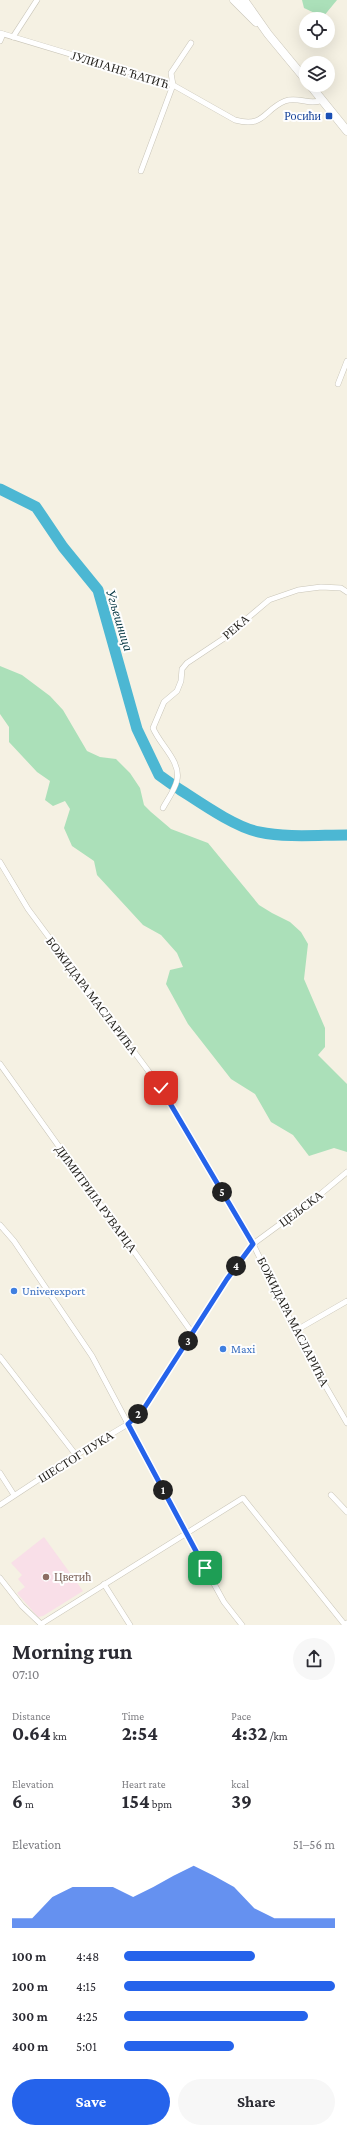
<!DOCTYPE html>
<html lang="en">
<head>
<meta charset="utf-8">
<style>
	body { margin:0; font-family:"Crimson Pro",serif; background:#f7f7f7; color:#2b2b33; height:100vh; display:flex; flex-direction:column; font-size:15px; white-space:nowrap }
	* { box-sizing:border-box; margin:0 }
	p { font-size:13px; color:#7c7c81 }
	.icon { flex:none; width:22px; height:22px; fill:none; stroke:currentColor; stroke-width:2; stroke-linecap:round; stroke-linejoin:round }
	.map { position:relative; height:1625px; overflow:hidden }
	.drawer { display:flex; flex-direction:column; background:#fff; flex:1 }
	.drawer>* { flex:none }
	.buttons { position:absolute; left:299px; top:12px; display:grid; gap:8px }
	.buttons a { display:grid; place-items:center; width:36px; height:36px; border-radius:50%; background:#fff; box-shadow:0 4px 16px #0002; font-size:20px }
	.pin { position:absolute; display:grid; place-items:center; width:34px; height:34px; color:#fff; margin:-17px; border-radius:8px; box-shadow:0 2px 6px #0006 }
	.km { position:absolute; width:20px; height:20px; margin:-10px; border-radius:50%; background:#222; color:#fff; font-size:11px; line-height:20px; text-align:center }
	.round { display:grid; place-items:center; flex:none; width:42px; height:42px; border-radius:21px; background:#f7f7f7 }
	.head { display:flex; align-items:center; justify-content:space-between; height:68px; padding:0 12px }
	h1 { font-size:22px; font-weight:700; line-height:30px }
	.metrics { display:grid; grid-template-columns:repeat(3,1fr); gap:6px; height:68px; padding:4px 12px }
	.metrics div { display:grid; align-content:center }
	.metrics b { font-size:20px; font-weight:700 }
	.metrics small { font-size:11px; font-weight:400 }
	.metrics p { font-size:11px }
	.chart { height:112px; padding:8px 12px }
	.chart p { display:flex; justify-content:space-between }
	.chart svg { width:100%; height:72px; margin-top:4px; fill:#2563eb; opacity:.7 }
	.action { display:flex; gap:8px; margin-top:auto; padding:8px 12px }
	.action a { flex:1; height:46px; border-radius:24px; background:#2563eb; color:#fff; font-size:16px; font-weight:700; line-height:46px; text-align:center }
	.action a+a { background:#f7f7f7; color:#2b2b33 }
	ul { padding:0 12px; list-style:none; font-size:13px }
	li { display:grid; grid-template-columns:64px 48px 1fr; align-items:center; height:30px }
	li i { height:10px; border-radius:5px; background:#2563eb }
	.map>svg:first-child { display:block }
</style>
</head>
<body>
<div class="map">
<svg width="347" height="1625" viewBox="0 0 347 1625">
	<rect width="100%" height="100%" fill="#f5f1e3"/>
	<!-- education -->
	<path fill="#f9dfe8" d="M44 1537 83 1591 43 1616 38 1617 17 1593 25 1587 18 1579 22 1575 11 1563Z"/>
	<!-- green -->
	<g fill="#abe0b9">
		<path d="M302 0H337L323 17 304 8Z"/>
		<path d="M0 666 22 675 50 696 63 710 87 751 100 757 116 759 130 773 140 788 144 805 151 812 171 829 208 843 259 905 272 913 290 922 301 932 308 944 304 979 325 1028V1047L318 1055 347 1084V1152L334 1148 309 1156 293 1135 271 1122 255 1094 231 1079 188 1024 166 984 170 970 183 967 177 953 161 935 143 925 97 875 94 861 72 846 64 828 70 809 65 801 53 806 45 800 50 781 37 772 9 742V727L0 714Z"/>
	</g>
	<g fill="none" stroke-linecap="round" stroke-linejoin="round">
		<!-- river -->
		<g stroke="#4cb7d3" stroke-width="11">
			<path d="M0 489 36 507 63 547 98 590 137 729 159 775 173 785"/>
			<path d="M176 787C198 801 234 827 259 832 287 838 318 835 347 835"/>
		</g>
		<defs>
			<g id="street">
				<path d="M0 33 173 85 235 120C265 128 263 110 285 101 298 96 310 106 322 100"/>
				<path d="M13 37 37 0"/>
				<path d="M0 41 3 34"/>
				<path d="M141 171 173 85 171 73 191 43"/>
				<path d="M338 384 347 361"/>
				<path d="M163 808C167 800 175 790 177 780 181 761 160 745 153 728L164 702 177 691 181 681 182 669 187 663 223 639 269 600 298 590 321 587 341 588 347 592"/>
				<path d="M0 862 28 909 161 1088 253 1244 307 1354 347 1423"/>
				<path d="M0 1064 193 1334"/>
				<path d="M0 1225 14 1241 92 1356 186 1533 224 1602 242 1625"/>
				<path d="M295 1331 347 1301"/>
				<path d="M0 1357 76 1455"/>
				<path d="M0 1473 14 1495"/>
				<path d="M331 1495 347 1512"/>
				<path d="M0 1505 76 1455 128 1424 143 1410 227 1279 253 1244 317 1197 347 1172"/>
				<path d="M0 1578 22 1606 42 1625"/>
				<path d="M104 1584 130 1625"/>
				<path d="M41 1624 243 1498 345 1625 347 1623"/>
			</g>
			<g id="primary">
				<path d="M234 0 256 22"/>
				<path d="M244 0 268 34 306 80"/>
				<path d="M310 85 347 131"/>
			</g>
		</defs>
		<!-- street casing -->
		<use href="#street" stroke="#c9c5b8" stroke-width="6"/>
		<!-- primary casing -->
		<use href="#primary" stroke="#c9c5b8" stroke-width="9"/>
		<!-- street -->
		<use href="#street" stroke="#fff" stroke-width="5"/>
		<!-- primary -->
		<use href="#primary" stroke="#fff" stroke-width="8"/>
	</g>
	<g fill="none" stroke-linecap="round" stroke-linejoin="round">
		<defs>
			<path id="route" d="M161 1088 253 1244 227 1279 143 1410 128 1424 205 1568"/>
		</defs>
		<!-- route casing -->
		<use href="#route" stroke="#fff" stroke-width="8"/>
		<!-- route -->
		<use href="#route" stroke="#2563eb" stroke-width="5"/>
	</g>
	<!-- markers -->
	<rect fill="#1a4fb4" stroke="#fefefe" stroke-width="1.5" x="325" y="112" width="8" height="8" rx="2"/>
	<g fill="#3f7fe0" stroke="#fefefe" stroke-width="1.5">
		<circle cx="14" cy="1291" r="4"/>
		<circle cx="223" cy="1349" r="4"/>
	</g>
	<circle fill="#8d6e63" stroke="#fefefe" stroke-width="1.5" cx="46" cy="1577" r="4"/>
	<g text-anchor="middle" stroke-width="4" stroke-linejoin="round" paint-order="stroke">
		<!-- street labels -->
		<g font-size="12" fill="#1f1d18" stroke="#fefefe">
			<text transform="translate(120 70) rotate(17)" y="4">ЈУЛИЈАНЕ ЋАТИЋ</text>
			<text transform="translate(236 627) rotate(-41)" y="4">РЕКА</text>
			<text transform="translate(92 996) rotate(53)" y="4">БОЖИДАРА МАСЛАРИЋА</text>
			<text transform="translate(96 1199) rotate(54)" y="4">ДИМИТРИЈА РУВАРЦА</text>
			<text transform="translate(301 1209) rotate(-37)" y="4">ЦЕЉСКА</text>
			<text transform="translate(293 1322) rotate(63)" y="4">БОЖИДАРА МАСЛАРИЋА</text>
			<text transform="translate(76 1457) rotate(-32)" y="4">ШЕСТОГ ПУКА</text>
		</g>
		<!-- transit labels -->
		<g font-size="12" fill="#164399" stroke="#fefefe" text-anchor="end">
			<text x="321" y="120">Росићи</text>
		</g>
		<!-- shop labels -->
		<g font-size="12" fill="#366cbe" stroke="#fefefe" text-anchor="start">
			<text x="22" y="1295">Univerexport</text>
			<text x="231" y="1353">Maxi</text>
		</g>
		<!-- education labels -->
		<g font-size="12" fill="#785e54" stroke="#fefefe" text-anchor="start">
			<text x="54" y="1581">Цветић</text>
		</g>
		<!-- water labels -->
		<g font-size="13" font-style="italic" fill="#00333f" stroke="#fefefe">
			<text transform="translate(120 620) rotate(73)" y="5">Угљешница</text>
		</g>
	</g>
</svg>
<div class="buttons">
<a><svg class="icon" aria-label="locate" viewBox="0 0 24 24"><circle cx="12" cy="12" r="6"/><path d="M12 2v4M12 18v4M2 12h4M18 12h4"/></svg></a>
<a><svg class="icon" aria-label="layers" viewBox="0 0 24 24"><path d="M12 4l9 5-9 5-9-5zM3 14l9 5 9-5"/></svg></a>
</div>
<div class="pin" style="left:205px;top:1568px;background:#1e9e55"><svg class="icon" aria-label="arrive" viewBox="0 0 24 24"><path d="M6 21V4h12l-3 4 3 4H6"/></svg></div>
<div class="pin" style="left:161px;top:1088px;background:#d93025"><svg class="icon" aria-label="check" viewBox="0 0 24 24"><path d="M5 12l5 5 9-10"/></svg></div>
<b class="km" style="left:163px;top:1490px">1</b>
<b class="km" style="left:138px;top:1414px">2</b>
<b class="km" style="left:188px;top:1341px">3</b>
<b class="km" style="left:236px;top:1266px">4</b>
<b class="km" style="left:222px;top:1192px">5</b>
</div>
<section class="drawer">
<div class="head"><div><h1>Morning run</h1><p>07:10</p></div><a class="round"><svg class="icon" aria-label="share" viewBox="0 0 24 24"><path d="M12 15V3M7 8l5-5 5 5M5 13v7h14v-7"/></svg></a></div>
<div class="metrics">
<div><p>Distance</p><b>0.64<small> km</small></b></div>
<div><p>Time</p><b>2:54</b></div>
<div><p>Pace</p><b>4:32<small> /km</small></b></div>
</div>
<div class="metrics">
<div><p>Elevation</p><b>6<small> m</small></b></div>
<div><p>Heart rate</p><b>154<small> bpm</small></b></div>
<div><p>kcal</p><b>39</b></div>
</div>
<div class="chart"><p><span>Elevation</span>51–56 m</p>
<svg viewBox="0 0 160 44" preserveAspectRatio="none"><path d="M0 44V38L10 38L20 25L30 19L40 19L50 19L60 25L70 19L80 12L90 6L100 12L110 19L120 32L130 38L140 38L150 38L160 38V44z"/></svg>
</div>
<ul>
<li><b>100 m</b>4:48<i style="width:62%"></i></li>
<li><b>200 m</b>4:15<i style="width:100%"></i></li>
<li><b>300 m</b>4:25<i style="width:87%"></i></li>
<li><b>400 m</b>5:01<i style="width:52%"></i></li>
</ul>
<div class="action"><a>Save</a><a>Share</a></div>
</section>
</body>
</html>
